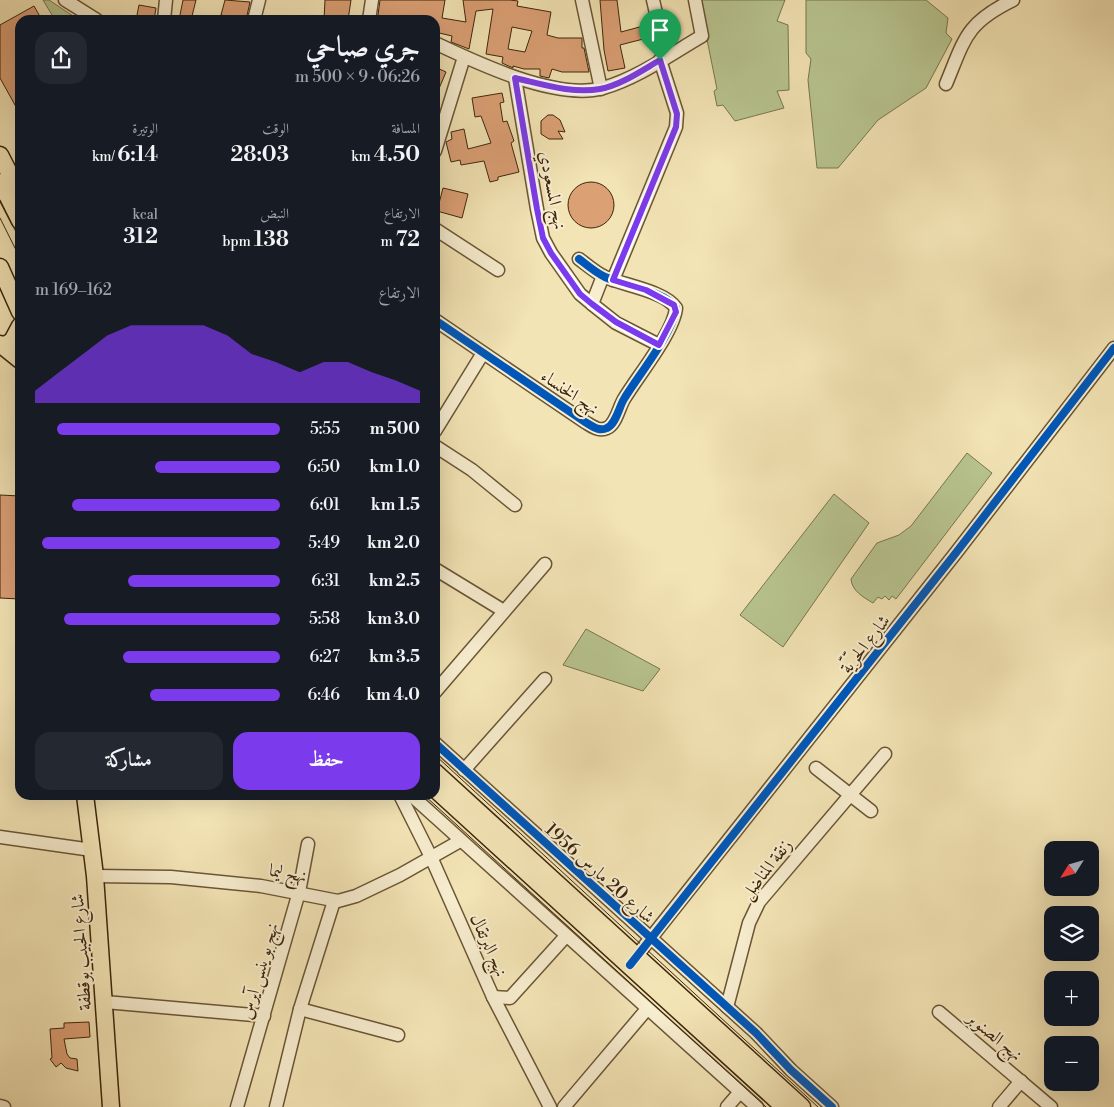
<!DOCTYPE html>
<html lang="ar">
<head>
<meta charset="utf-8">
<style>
	body { margin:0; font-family:"Libre Bodoni",Amiri,serif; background:#242831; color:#f1f3f6; direction:rtl; height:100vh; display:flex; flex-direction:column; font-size:19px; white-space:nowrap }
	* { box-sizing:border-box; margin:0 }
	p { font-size:16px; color:#9ea1a6 }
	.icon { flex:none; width:28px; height:28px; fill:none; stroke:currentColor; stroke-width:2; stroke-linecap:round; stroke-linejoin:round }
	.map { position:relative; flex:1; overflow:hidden; direction:ltr }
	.details { position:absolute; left:15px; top:15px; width:425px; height:785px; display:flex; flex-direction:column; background:#171b24; border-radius:15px; box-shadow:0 5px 20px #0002; direction:rtl }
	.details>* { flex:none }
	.needle { width:32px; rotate:233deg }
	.buttons { position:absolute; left:1044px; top:841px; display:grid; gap:10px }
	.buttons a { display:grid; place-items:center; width:55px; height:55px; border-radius:10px; background:#171b24; box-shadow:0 5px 20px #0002; font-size:25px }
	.pin { position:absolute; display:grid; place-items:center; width:42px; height:42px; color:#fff; margin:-51px -21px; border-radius:50% 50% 50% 0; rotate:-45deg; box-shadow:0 0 5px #0007 }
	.pin .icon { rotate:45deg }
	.round { display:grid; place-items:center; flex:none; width:52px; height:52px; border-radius:15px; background:#242831 }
	.summary { display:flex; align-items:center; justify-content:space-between; height:85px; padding:0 20px }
	h1 { font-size:28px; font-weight:600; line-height:38px }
	.metrics { display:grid; grid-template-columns:repeat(3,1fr); gap:8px; height:85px; padding:5px 20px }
	.metrics div { display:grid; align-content:center }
	.metrics b { font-size:21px; font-weight:600 }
	.metrics small { font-size:14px; font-weight:400 }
	.metrics p { font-size:14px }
	.chart { height:140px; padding:10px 20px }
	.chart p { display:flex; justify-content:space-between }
	.chart svg { width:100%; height:90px; margin-top:5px; fill:#7c3aed; opacity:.7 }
	.cta { display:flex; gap:10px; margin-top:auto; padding:10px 20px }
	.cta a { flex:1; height:58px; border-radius:15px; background:#7c3aed; color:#fff; font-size:20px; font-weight:600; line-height:58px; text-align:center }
	.cta a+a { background:#242831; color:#f1f3f6 }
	ul { padding:0 20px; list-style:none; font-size:16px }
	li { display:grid; grid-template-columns:80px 60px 1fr; align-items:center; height:38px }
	li i { height:12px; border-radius:6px; background:#7c3aed }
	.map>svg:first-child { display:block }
</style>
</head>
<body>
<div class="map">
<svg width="1114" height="1107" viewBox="0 0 1114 1107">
	<rect width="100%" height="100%" fill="#f3e4b5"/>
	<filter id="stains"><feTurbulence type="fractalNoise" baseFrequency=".004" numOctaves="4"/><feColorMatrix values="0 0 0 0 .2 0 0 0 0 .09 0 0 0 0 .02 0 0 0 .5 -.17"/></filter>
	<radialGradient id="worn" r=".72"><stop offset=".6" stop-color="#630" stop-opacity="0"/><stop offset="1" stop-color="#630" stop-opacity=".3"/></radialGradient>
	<!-- green -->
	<g fill="#b8c590" stroke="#7a754d">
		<path d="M43 0H49L79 20H55Z"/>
		<path d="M699 0H785L777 21 788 25 789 90 777 91 784 108 735 121 723 105 717 106 714 91 717 89Z"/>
		<path d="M806 0H926L948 18 946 33 952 39 926 88 878 120 838 168H817L808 80 811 59 806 53Z"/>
		<path d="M967 453 992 473 896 599 892 596 889 600 885 596 882 599 878 597 873 603C863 597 852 591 851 579L877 543 899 535 911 526Z"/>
		<path d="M834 494 869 523 783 647 740 615Z"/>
		<path d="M586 629 660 669 643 691 563 665Z"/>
	</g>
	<!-- building -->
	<g fill="#dca075" stroke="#3d250a" fill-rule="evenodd">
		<path d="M183 0H196L191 20H179Z"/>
		<path d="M225 0 250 2 246 20 221 15Z"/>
		<path d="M325 0H351L348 20H324Z"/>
		<path d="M380 0H445L442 18 466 22 463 0H510L518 1 517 6 551 12 547 35 558 38H582V48H584L589 72H562L552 69 549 78 540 76V69H524L513 66V68L502 63 503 57 486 54 493 9 476 11 469 49 451 42 452 36 435 32V20H388L378 15ZM512 27 532 31 525 52 508 49Z"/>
		<path d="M600 0H617L621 32 647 25 651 37 620 45 625 68 608 71 604 50Z"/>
		<path d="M139 5 156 8 154 20H136Z"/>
		<path d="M34 6 42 20H20V114L0 78V25Z"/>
		<path d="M435 67 446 72 435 98Z"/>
		<path d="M502 93 504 102 500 103 503 122 507 121 514 141 511 143 519 172 498 177V180L490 182 484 161 461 165 460 160 451 162 446 142 452 139 451 132 464 129 468 149 491 143 481 116 475 117 472 98Z"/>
		<path d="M548 115H553L560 120 565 132 558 131 563 139H549L541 134V121Z"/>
		<circle cx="591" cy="205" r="23"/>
		<path d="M443 188 468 194 462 218 437 211Z"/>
		<path d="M0 495 20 496V599L0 598Z"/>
		<path d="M89 1022 90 1037 64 1039 67 1054 70 1058 77 1059 78 1071 66 1068 61 1063 56 1067 50 1059 52 1058 50 1029 64 1028V1023Z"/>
	</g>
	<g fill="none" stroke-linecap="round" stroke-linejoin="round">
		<defs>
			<g id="minor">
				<path d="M65 0 97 20"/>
				<path d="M582 0 601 89"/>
				<path d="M653 0 666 57"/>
				<path d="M164 20 166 0"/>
				<path d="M254 20 259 0"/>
				<path d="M369 20 372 0"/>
				<path d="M435 43C477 63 557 101 603 88 638 78 671 54 702 36L695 0"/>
				<path d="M515 78 537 209 543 238 551 253 580 294 592 304 616 323 659 345"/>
				<path d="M946 84C965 38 966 23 1013 0"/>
				<path d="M435 151 464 57"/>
				<path d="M435 229 498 270"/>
				<path d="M613 280 676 127 677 113 660 60"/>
				<path d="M592 304 603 276"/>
				<path d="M435 320 585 422C592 426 599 432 607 428 616 424 619 407 624 399 637 377 674 332 676 308 665 291 623 285 605 277 596 273 587 265 579 259"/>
				<path d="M435 431 483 353"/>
				<path d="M435 446 472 470 515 505"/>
				<path d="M435 569 499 608"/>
				<path d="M435 692 545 564"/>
				<path d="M435 743 756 1033 791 1070 832 1107"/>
				<path d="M816 768 871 811"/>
				<path d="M464 770 545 679"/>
				<path d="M400 795 431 857 493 997 550 1107"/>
				<path d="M411 795 757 1107"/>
				<path d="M0 837 92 850"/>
				<path d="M95 876 171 877 261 886 338 901 356 896 400 875 460 841"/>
				<path d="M631 963 955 554 1114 348"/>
				<path d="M493 997 510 998 566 936"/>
				<path d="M105 1002 264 1016"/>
				<path d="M727 1007 749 923 759 902 885 754"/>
				<path d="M300 1009 398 1035"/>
				<path d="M939 1012 1051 1107"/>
				<path d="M0 1106 4 1107"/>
				<path d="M237 1107 299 892 308 844"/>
				<path d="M276 1107 300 1009 334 901"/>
				<path d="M564 1107 647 1009"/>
				<path d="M727 1107 740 1092"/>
				<path d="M999 1107 1021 1081"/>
			</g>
			<g id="major">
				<path d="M0 155 20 194"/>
				<path d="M0 182 20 221"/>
				<path d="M0 267 20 312"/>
				<path d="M0 344 20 360"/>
				<path d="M3 346 12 341 20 326"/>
				<path d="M435 772 802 1107"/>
				<path d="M435 789 784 1107"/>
				<path d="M85 795 95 876 111 1107"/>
			</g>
		</defs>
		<!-- minor casing -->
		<use href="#minor" stroke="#6a5535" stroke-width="15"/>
		<!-- major casing -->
		<use href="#major" stroke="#3d250a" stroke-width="19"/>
		<!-- minor -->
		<use href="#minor" stroke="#f7edcf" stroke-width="12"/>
		<!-- major -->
		<use href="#major" stroke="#f3e4b5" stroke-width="16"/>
		<!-- tram -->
		<g stroke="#3d250a" stroke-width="1">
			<path d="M0 200 20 240"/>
			<path d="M0 218 20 258"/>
			<path d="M435 755 818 1107"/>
			<path d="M424 795 766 1107"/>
		</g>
		<defs>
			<g id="cycleway">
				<path d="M435 320 585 422C592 426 599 432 607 428 616 424 619 407 624 399 637 377 674 332 676 308 665 291 623 285 605 277 596 273 587 265 579 259"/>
				<path d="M435 743 756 1033 791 1070 832 1107"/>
				<path d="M630 965 955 554 1114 348"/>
			</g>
		</defs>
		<!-- cycleway casing -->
		<use href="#cycleway" stroke="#f7edcf" stroke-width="11"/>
		<!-- cycleway -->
		<use href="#cycleway" stroke="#0057b8" stroke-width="8"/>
	</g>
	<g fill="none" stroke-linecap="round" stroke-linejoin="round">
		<defs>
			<path id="route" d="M660 60 677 114 676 127 613 280 646 290 674 305 676 312 659 345 616 322 592 304 580 294 551 253 543 238 537 209 515 78C542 84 572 94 600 89 621 85 641 71 660 60Z"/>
		</defs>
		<!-- route casing -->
		<use href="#route" stroke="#fff" stroke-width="10"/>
		<!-- route -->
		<use href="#route" stroke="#7c3aed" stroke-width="6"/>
	</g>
	<g text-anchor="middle" stroke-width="4" stroke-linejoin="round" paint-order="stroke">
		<!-- street labels -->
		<g font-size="18" fill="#3d250a" stroke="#f7edcf">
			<text transform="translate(553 190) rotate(79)" y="6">نهج المسعودي</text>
			<text transform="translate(570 392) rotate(34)" y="6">نهج الخنساء</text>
			<text transform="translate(865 644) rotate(-52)" y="6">شارع الحرّيّة</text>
			<text transform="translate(766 869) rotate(-52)" y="6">زنقة المناضل</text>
			<text transform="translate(288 873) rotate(10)" y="6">نهج ليما</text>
			<text transform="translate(600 873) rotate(42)" y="6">شارع 20 مارس 1956</text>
			<text transform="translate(489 945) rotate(66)" y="6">نهج البرتقال</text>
			<text transform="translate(81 952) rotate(-94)" y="6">شارع الحبيب بوقطفة</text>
			<text transform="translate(259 971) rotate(-74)" y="6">نهج بوينس آيرس</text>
			<text transform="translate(995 1036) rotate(40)" y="6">نهج الصنوبر</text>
		</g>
	</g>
	<rect width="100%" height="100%" filter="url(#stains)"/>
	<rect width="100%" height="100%" fill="url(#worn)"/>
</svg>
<div class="buttons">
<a><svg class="needle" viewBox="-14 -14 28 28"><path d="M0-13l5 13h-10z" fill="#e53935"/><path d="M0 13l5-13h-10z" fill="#9ea1a6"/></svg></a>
<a><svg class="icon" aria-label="layers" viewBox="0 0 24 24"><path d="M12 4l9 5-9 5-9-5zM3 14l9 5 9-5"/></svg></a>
<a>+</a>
<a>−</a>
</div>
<div class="pin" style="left:660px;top:60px;background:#1e9e55"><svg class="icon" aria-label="arrive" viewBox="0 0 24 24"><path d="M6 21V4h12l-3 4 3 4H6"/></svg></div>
<section class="details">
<div class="summary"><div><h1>جري صباحي</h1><p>06:26 · 9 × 500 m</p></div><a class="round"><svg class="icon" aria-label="share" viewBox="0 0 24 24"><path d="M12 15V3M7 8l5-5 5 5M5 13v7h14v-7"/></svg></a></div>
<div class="metrics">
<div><p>المسافة</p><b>4.50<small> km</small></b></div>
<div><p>الوقت</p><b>28:03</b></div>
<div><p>الوتيرة</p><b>6:14<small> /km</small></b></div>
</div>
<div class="metrics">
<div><p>الارتفاع</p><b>72<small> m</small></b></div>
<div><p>النبض</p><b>138<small> bpm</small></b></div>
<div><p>kcal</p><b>312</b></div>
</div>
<div class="chart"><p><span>الارتفاع</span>162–169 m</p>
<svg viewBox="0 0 160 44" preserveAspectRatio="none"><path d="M0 44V38L10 29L20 20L30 11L40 6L50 6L60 6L70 6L80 11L90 20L100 24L110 29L120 24L130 24L140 29L150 33L160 38V44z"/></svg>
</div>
<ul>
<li><b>500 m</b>5:55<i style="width:91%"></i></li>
<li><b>1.0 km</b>6:50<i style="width:51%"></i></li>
<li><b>1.5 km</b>6:01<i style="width:85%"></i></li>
<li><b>2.0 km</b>5:49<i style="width:97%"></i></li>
<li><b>2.5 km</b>6:31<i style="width:62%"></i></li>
<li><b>3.0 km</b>5:58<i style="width:88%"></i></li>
<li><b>3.5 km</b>6:27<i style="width:64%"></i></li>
<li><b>4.0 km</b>6:46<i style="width:53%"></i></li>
</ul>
<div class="cta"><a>حفظ</a><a>مشاركة</a></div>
</section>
</div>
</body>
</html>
